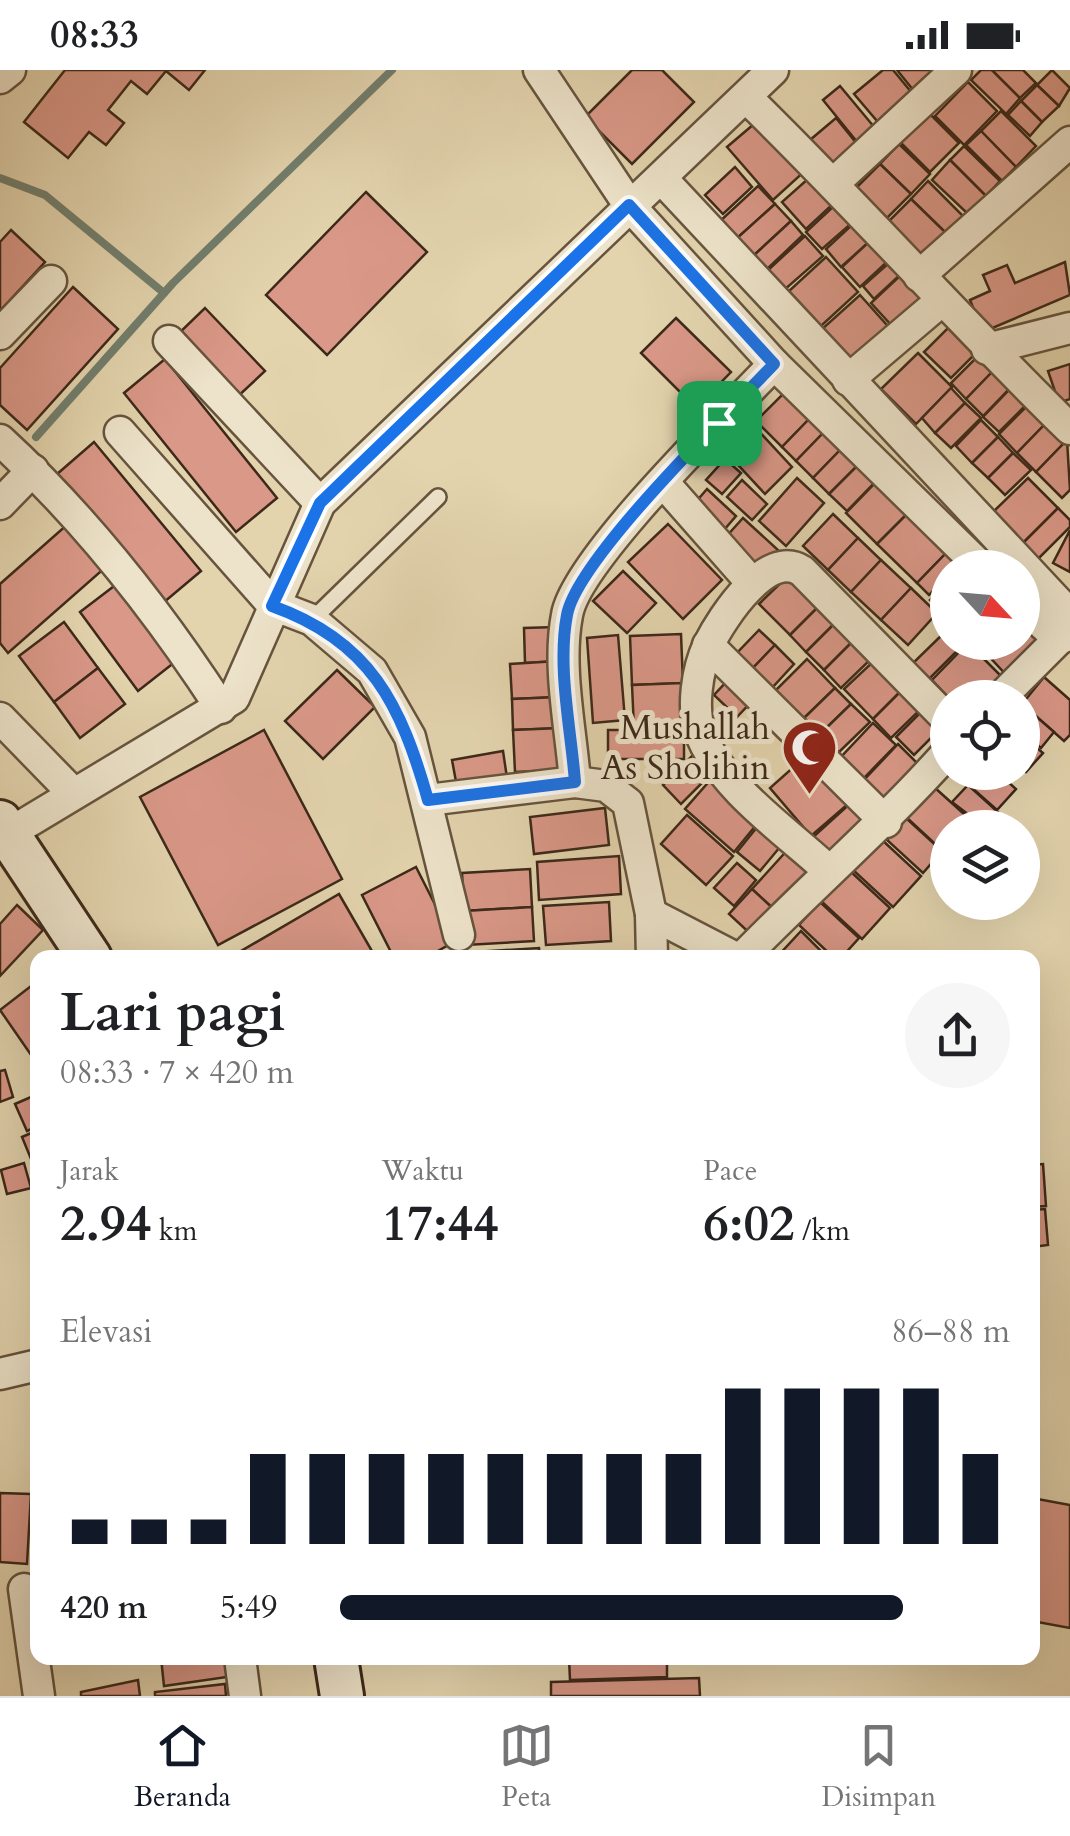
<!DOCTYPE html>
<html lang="id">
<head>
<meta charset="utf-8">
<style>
	body { margin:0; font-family:Cardo,serif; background:#f6f6f6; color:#202124; height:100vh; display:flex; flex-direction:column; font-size:38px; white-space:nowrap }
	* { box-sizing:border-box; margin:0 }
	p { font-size:32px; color:#757577 }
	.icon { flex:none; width:55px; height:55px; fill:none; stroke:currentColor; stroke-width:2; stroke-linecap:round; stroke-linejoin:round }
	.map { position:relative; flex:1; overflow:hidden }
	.sheet { position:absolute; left:30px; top:880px; width:1010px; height:715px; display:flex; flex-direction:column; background:#fff; border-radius:20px; box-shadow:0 10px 40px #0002 }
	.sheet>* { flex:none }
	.needle { width:65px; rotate:116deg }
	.controls { position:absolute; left:930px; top:480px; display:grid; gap:20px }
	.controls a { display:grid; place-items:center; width:110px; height:110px; border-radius:50%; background:#fff; box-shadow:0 10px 40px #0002; font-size:50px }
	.pin { position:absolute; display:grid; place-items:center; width:85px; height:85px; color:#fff; margin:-42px; border-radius:20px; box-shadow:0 5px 15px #0006 }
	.round { display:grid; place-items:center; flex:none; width:105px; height:105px; border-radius:52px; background:#f6f6f6 }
	.summary { display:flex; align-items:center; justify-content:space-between; height:170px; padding:0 30px }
	h1 { font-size:55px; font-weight:700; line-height:75px }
	.metrics { display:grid; grid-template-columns:repeat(3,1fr); gap:15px; height:170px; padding:10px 30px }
	.metrics div { display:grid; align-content:center }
	.metrics b { font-size:50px; font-weight:700 }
	.metrics small { font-size:28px; font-weight:400 }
	.metrics p { font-size:28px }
	.chart { height:280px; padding:20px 30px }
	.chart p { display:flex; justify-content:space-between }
	.chart svg { width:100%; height:180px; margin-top:10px; stroke:#111827; stroke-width:6 }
	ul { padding:0 30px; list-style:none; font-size:32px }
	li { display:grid; grid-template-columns:160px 120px 1fr; align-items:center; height:75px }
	li i { height:25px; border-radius:12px; background:#111827 }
	.status { display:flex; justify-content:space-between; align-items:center; height:70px; padding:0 50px; background:#fff; direction:ltr }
	.status svg { height:28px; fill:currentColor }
	.dock { display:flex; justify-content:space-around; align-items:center; height:140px; border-top:2px solid #e0e0e0; background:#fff; font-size:28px; color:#757577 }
	.dock a { display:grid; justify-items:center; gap:5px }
	.dock .selected { color:#111827 }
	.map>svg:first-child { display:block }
</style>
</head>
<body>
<div class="status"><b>08:33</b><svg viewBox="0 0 49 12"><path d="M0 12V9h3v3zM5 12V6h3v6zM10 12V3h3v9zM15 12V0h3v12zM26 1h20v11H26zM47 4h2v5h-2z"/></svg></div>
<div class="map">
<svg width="1070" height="1626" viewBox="0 0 1070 1626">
	<rect width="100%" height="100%" fill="#e3d4ae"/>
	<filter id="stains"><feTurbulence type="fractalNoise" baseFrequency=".002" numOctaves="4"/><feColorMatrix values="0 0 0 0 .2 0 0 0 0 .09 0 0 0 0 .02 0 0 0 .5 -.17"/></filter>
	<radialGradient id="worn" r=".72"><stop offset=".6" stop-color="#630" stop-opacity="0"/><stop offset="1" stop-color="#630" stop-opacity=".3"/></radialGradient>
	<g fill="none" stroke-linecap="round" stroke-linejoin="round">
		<!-- stream -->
		<g stroke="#727f6e" stroke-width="8">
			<path d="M0 108 45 125 164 223"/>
			<path d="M36 367 173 213 392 0"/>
		</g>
	</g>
	<!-- building -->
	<g fill="#da9888" stroke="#3c2919" stroke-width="2.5">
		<path d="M65 0H205L189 20 166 1 147 24 131 11 108 40 124 53 106 75 89 62 68 88 24 52Z"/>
		<path d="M632 0H662L694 32 632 94 585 47Z"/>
		<path d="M883 0H893L917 29 883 58 854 24Z"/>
		<path d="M897 0H933L940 8 918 26Z"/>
		<path d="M981 0H992L1020 28 1006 44 971 10Z"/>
		<path d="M992 0H1023L1036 13 1020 28Z"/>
		<path d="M1052 0 1070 18 1059 36 1037 15Z"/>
		<path d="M968 12 997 41 964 75 935 46Z"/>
		<path d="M1037 15 1059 36 1042 52 1021 31Z"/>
		<path d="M840 16 875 58 858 73 823 30Z"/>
		<path d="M1021 31 1042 52 1030 66 1008 45Z"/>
		<path d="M1001 41 1036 76 1016 97 981 61Z"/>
		<path d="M929 43 959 73 930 102 901 73Z"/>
		<path d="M761 48 806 100 773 130 727 77Z"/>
		<path d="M836 48 862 80 836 102 810 70Z"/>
		<path d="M981 61 1016 97 1002 111 966 75Z"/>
		<path d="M899 74 930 104 911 124 880 94Z"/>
		<path d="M964 76 1000 111 986 126 950 90Z"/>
		<path d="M950 90 986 126 968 144 932 110Z"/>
		<path d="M880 94 911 124 887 148 856 118Z"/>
		<path d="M735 97 752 117 723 144 705 125Z"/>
		<path d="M809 108 833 134 806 159 782 132Z"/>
		<path d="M928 111 963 146 946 163 911 129Z"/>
		<path d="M758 116 775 134 735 170 719 152Z"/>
		<path d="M366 122 427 182 327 285 266 225Z"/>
		<path d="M911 129 946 163 923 186 888 152Z"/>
		<path d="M775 134 791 151 751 188 735 170Z"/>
		<path d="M836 134 853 152 822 179 806 162Z"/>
		<path d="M791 151 803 165 764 202 751 188Z"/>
		<path d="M854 153 870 171 841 197 826 179Z"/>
		<path d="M11 160 45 192 0 241V172Z"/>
		<path d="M805 166 823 186 783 221 766 202Z"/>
		<path d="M871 170 889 190 860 217 842 197Z"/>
		<path d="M826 187 858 222 821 256 789 221Z"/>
		<path d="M890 192 901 204 874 229 863 216Z"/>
		<path d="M1065 192 1070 225 983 262 970 230 990 221 983 205 1007 195 1015 213Z"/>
		<path d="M903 203 926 228 893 257 871 233Z"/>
		<path d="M73 217 118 259 27 360 0 335V298Z"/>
		<path d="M860 225 894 263 856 298 821 260Z"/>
		<path d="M205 238 265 301 234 330 175 267Z"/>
		<path d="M676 248 731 302 696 338 641 283Z"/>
		<path d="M948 258 974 285 951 308 924 282Z"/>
		<path d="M918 283 952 317 916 354 881 319Z"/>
		<path d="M978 286 993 301 966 329 951 313Z"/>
		<path d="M165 289 277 428 236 462 124 323Z"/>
		<path d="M1070 294V329L1059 333 1048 301Z"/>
		<path d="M993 301 1010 318 983 346 966 329Z"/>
		<path d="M951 318 965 333 935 363 922 348Z"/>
		<path d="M1011 318 1027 334 999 362 983 347Z"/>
		<path d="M786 321 812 346 782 377 756 351Z"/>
		<path d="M965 333 981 348 951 378 935 363Z"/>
		<path d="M1030 333 1048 351 1017 383 999 364Z"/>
		<path d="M812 346 826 360 796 391 782 377Z"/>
		<path d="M981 350 998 367 972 393 956 376Z"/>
		<path d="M1048 351 1067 370 1036 402 1017 383Z"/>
		<path d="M755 357 792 397 765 424 727 383Z"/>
		<path d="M826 360 843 377 813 408 796 391Z"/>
		<path d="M998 367 1013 383 988 408 972 393Z"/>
		<path d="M1067 370 1070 420 1062 428 1036 402Z"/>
		<path d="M94 372 201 501 163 533 56 405Z"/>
		<path d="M843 377 860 393 829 424 813 408Z"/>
		<path d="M1013 383 1031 400 1005 425 988 408Z"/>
		<path d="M725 389 741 403 722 424 706 410Z"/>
		<path d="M860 393 877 410 847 441 829 424Z"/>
		<path d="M797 408 824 433 786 476 759 451Z"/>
		<path d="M880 408 912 439 877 474 846 443Z"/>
		<path d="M1028 408 1058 438 1023 473 992 443Z"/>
		<path d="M742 410 767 434 752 450 727 427Z"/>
		<path d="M707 419 736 446 724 460 695 433Z"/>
		<path d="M1058 438 1070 450V457L1038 489 1023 473Z"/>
		<path d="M912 439 951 478 917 513 877 474Z"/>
		<path d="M833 444 858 468 828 500 803 476Z"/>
		<path d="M743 448 778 480 760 500 725 468Z"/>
		<path d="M69 453 107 496 8 583 0 573V514Z"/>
		<path d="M668 454 722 510 683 549 628 492Z"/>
		<path d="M1070 460V502L1053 493Z"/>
		<path d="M858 468 881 490 851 522 828 500Z"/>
		<path d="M951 478 963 490 956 498H948V506L929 525 917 513Z"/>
		<path d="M881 490 911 518 881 550 851 522Z"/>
		<path d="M623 501 656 533 627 563 593 531Z"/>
		<path d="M792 502 822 533 790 565 759 534Z"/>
		<path d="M122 510 180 588 138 621 80 542Z"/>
		<path d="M948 513V548L930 530Z"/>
		<path d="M911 518 937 543 908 575 881 550Z"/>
		<path d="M822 533 838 550 806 582 790 565Z"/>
		<path d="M838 550 856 568 824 600 806 582Z"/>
		<path d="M1022 550 1045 574 1010 609 985 582 995 572H1022Z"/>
		<path d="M64 552 98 598 54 632 19 586Z"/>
		<path d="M556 557 558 591 525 593 524 558Z"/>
		<path d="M948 559V572L965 573 927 611 911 595Z"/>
		<path d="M759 560 775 575 751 600 735 585Z"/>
		<path d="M681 564 683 613 632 615 630 566Z"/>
		<path d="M618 565 625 650 593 653 587 568Z"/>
		<path d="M856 568 874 586 841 618 824 600Z"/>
		<path d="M968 573 1008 613 993 628H949L932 610Z"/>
		<path d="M775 575 794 594 771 619 751 600Z"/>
		<path d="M877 588 905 617 873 649 844 619Z"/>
		<path d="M807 589 835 618 802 650 774 622Z"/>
		<path d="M558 591 559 627 512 629 510 594Z"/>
		<path d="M98 598 125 634 80 668 54 632Z"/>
		<path d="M337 600 375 637 323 689 285 651Z"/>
		<path d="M1044 607 1070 630V665L1064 671 1022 634Z"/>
		<path d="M730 608 753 630 737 647 714 625Z"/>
		<path d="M683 613 684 656 634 658 632 615Z"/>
		<path d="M905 617 924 636 891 668 873 649Z"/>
		<path d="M835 618 851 634 818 666 802 650Z"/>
		<path d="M559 627 561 658 513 660 512 629Z"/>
		<path d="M851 634 870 652 836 685 818 666Z"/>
		<path d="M1022 634 1054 662 1041 678 1022 662Z"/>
		<path d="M923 640 941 658 914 685 896 667Z"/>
		<path d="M873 653 896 675 862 710 840 688Z"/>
		<path d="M561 658 562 700 515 702 513 660Z"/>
		<path d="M264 660 342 809 218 875 140 727Z"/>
		<rect x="608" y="660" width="76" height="29"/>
		<path d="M1022 665 1043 683 1026 702 1022 699Z"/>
		<path d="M898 674 925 701 889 738 862 712Z"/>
		<path d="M503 681 507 708 457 717 452 690Z"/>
		<path d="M693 685 711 704 681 734 663 715Z"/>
		<path d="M806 686 848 734 811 766 770 718Z"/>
		<path d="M970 702H997L1016 719 997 740 963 710Z"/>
		<path d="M713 707 761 749 734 782 685 739Z"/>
		<path d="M968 715 999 743 986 758 952 732Z"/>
		<path d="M934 717 974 753 970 758H948L946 784 906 747Z"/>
		<path d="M854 730 869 748 828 785 812 768Z"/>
		<path d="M605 738 609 775 534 784 530 747Z"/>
		<path d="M687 745 733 786 706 815 661 774Z"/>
		<path d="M906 748 942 781 923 803 887 770Z"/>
		<path d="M762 751 785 771 760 801 737 782Z"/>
		<path d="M881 769 921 806 893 837 853 800Z"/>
		<path d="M792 775 819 800 779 844 752 819Z"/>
		<path d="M619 786 621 824 539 830 537 792Z"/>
		<path d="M737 793 756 810 734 836 714 818Z"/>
		<path d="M416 797 454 872 425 888H394L362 825Z"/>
		<path d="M530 799 532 837 464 841 462 803Z"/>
		<path d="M849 800 890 838 862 869 821 831Z"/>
		<path d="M752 819 779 844 756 869 729 844Z"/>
		<path d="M339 824 376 888H229Z"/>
		<path d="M609 832 611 871 546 875 543 836Z"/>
		<path d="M820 832 859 868 841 888H834L799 855Z"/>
		<path d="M17 835 43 860 0 906V854Z"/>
		<path d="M532 837 534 871 466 875 464 841Z"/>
		<path d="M801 861 823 883 819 888H776Z"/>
		<path d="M539 878 540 888H475V882Z"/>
		<path d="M35 913 38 917V995L0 940Z"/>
		<path d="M5 1000 13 1027 0 1032V1001Z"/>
		<path d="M38 1024V1056L27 1061 15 1034Z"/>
		<path d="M38 1060V1106L22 1067Z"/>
		<path d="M24 1093 31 1118 7 1124 1 1100Z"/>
		<path d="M1043 1094 1046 1136 1032 1137V1095Z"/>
		<path d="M1045 1139 1048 1175 1032 1177V1140Z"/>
		<path d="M0 1423 31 1424 27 1494 0 1492Z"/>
		<path d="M1032 1428 1070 1435V1558L1032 1551Z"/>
		<path d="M161 1588H225L227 1607 164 1616Z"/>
		<path d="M569 1588H667V1607L570 1610Z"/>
		<path d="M699 1608 700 1626H551V1612Z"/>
		<path d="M138 1610 140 1626H81V1622Z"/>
		<path d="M225 1614 226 1626H155V1622Z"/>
	</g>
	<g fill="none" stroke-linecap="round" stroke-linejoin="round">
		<defs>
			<path id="lane" d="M312 550 438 427"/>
			<g id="street">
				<path d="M539 0 629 135 774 294 982 498"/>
				<path d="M0 8 10 0"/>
				<path d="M746 27C857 135 959 251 1070 359"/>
				<path d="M661 108 1070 545"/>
				<path d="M834 113 956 0"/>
				<path d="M919 206 1070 72"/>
				<path d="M0 264 51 211"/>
				<path d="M169 271 320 433"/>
				<path d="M987 279 1070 258"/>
				<path d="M848 310 941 231"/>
				<path d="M120 362 273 535 312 550 372 601 410 667 459 865"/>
				<path d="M0 370C86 449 158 541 221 638"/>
				<path d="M663 412 752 513"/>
				<path d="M0 434 33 400"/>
				<path d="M1022 535 1059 569"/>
				<path d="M708 575 886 752"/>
				<path d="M1000 628 1059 569 1070 564"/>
				<path d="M0 648 73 723"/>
				<path d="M575 712C571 659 557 597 567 545 576 490 729 342 774 294"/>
				<path d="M428 730 575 712 606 716 628 733 651 844 652 888"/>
				<path d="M8 764 234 628 320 433 773 0"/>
				<path d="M828 800C786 761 723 719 701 665 691 639 697 599 709 574 723 546 768 478 802 501L948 650"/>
				<path d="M651 844 736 888"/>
				<path d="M742 888C810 818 883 755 948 682"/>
				<path d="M0 1304 38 1295"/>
				<path d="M24 1519 39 1626"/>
				<path d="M240 1588 245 1626"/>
			</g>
			<g id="secondary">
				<path d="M0 752 90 888"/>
				<path d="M336 1588 342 1626"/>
			</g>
		</defs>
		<!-- lane casing -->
		<use href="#lane" stroke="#66543e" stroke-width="20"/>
		<!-- street casing -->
		<use href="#street" stroke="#66543e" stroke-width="35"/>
		<!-- secondary casing -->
		<use href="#secondary" stroke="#3c2919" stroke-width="48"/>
		<!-- lane -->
		<use href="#lane" stroke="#ede3ca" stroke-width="15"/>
		<!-- street -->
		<use href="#street" stroke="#ede3ca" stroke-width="30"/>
		<!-- secondary -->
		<use href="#secondary" stroke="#ede3ca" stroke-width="42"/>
	</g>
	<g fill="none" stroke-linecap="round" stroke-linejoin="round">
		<defs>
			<path id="route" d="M629 135 774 294C729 342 577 489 567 545 557 597 571 659 575 712L428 730C401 635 371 571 272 536L320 433Z"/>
		</defs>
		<!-- route casing -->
		<use href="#route" stroke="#fff" stroke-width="20"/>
		<!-- route -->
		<use href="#route" stroke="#1a73e8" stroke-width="12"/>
	</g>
	<!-- icons -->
	<defs>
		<symbol id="mosque-pin" viewBox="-11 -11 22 30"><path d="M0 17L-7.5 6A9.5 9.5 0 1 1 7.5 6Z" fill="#8f2418" stroke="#ede3ca"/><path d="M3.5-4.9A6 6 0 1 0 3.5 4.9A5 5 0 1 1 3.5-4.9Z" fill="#fff"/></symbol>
	</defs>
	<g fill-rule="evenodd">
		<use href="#mosque-pin" x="778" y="646" width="63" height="86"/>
	</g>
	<g text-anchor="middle" stroke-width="10" stroke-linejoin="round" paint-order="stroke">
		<!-- poi labels -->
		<g font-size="35" fill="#3c2919" stroke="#ede3ca" text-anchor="end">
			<text x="770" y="669">Mushallah<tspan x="770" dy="40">As Sholihin</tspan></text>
		</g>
	</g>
	<rect width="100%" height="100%" filter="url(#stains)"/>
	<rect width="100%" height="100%" fill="url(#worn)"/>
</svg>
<div class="controls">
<a><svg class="needle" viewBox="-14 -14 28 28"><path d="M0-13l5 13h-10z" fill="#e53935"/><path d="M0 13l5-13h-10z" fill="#757577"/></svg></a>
<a><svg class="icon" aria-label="locate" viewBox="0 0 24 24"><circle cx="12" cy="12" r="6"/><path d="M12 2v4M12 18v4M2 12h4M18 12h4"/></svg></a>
<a><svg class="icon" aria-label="layers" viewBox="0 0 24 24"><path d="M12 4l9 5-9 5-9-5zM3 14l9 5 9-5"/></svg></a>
</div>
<div class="pin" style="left:719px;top:353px;background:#1e9e55"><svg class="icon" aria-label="arrive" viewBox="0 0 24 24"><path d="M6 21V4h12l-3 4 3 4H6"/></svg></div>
<section class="sheet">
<div class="summary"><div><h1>Lari pagi</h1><p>08:33 · 7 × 420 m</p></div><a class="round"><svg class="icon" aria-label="share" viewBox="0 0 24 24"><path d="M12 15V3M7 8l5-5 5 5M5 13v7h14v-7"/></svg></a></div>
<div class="metrics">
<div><p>Jarak</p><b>2.94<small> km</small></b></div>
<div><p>Waktu</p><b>17:44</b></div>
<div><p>Pace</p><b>6:02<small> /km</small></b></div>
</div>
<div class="chart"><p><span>Elevasi</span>86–88 m</p>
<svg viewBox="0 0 160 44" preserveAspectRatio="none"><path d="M5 44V38M15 44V38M25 44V38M35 44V22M45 44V22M55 44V22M65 44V22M75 44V22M85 44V22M95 44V22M105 44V22M115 44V6M125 44V6M135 44V6M145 44V6M155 44V22"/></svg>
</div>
<ul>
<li><b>420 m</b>5:49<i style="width:84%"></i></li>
</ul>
</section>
</div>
<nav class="dock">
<a class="selected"><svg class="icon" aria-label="home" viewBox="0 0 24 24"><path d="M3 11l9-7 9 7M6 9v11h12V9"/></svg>Beranda</a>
<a><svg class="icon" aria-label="map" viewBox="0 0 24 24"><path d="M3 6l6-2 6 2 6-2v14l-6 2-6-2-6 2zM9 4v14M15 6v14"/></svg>Peta</a>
<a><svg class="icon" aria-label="saved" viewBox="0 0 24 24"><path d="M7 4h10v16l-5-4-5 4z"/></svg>Disimpan</a>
</nav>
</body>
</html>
